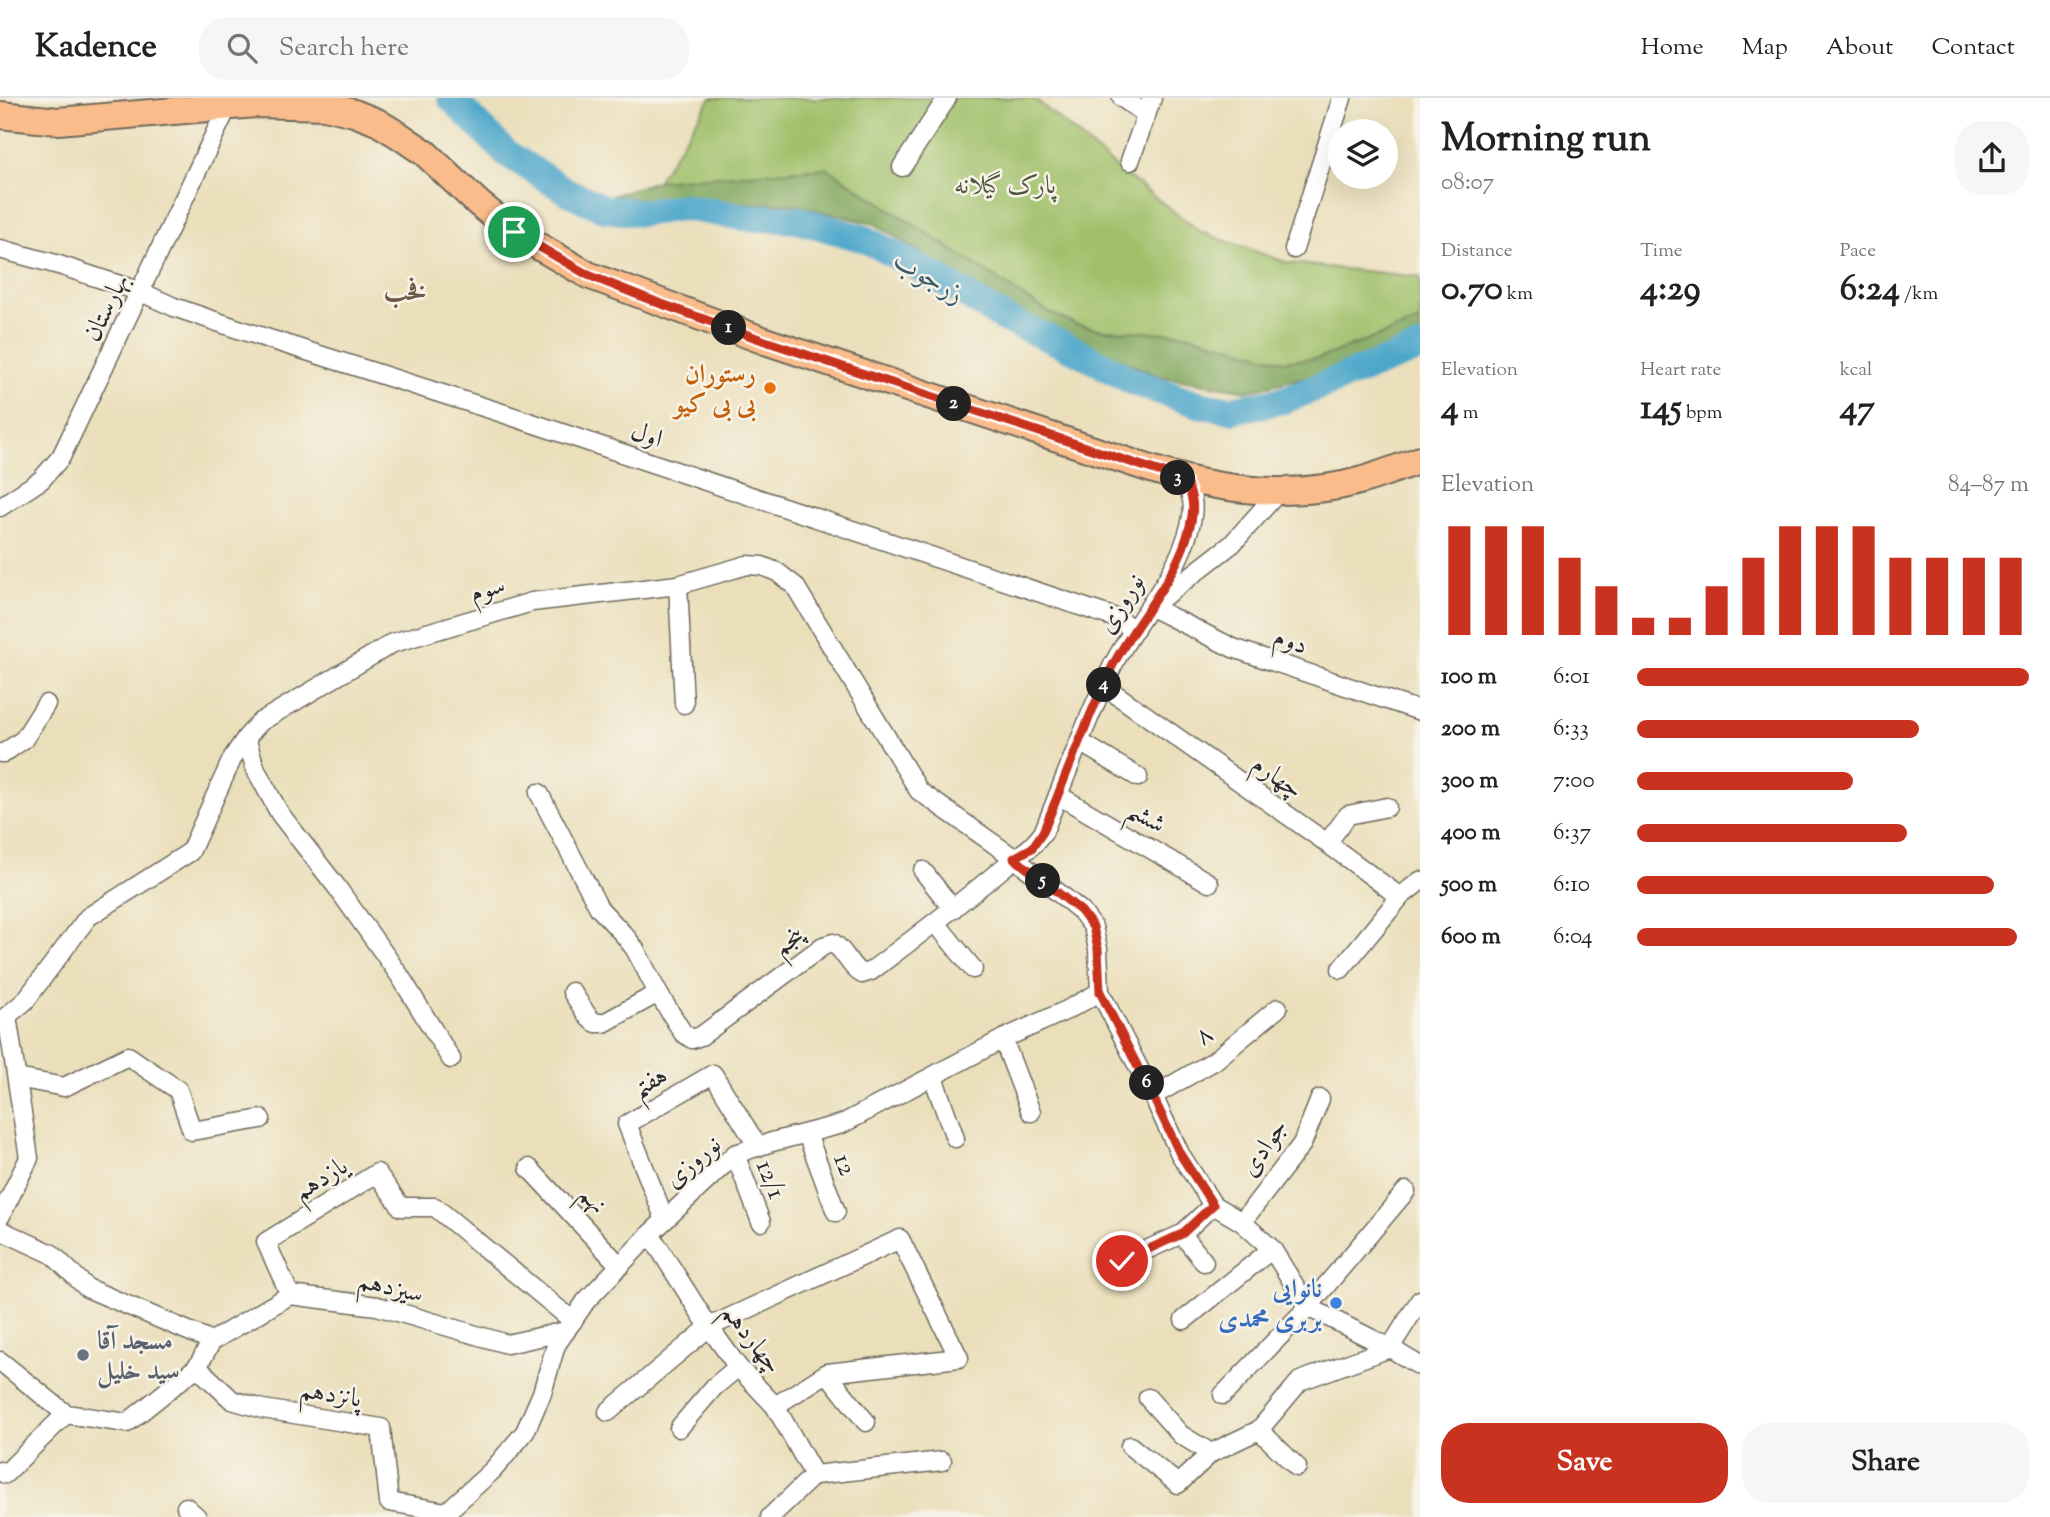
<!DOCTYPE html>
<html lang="en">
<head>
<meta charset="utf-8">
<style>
	body { margin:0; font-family:"Sorts Mill Goudy",Amiri,serif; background:#f6f6f6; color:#222; height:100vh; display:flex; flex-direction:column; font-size:26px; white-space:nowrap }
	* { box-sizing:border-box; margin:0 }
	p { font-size:23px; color:#767676 }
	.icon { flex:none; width:38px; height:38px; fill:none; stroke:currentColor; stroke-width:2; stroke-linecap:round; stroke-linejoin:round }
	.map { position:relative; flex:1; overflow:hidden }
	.details { display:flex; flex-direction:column; background:#fff; width:630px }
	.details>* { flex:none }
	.buttons { position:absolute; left:1328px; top:21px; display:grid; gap:14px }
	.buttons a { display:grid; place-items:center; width:70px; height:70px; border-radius:50%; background:#fff; box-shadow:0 7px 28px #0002; font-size:35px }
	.pin { position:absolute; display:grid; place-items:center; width:60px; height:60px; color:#fff; margin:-30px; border:4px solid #fff; border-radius:50%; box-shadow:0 2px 7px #0007 }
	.km { position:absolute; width:35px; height:35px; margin:-18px; border-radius:50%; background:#222; color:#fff; font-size:19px; line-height:35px; text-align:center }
	.round { display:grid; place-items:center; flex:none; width:74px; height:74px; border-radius:28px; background:#f6f6f6 }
	.summary { display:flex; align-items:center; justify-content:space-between; height:119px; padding:0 21px }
	h1 { font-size:38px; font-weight:700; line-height:52px }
	.figures { display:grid; grid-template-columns:repeat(3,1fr); gap:10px; height:119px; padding:7px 21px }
	.figures div { display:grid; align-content:center }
	.figures b { font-size:35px; font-weight:700 }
	.figures small { font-size:19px; font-weight:400 }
	.figures p { font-size:19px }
	.chart { height:196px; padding:14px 21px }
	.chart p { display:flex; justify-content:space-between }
	.chart svg { width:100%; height:126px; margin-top:7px; stroke:#c8321e; stroke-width:6 }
	.button { display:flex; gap:14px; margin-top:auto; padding:14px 21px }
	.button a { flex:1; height:80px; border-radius:28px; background:#c8321e; color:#fff; font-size:28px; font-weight:700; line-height:80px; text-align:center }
	.button a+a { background:#f6f6f6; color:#222 }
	ul { padding:0 21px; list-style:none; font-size:23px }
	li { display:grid; grid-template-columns:112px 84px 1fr; align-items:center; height:52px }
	li i { height:18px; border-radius:9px; background:#c8321e }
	header { display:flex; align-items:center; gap:42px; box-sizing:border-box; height:98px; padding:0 35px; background:#fff; border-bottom:2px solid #e0e0e0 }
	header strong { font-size:33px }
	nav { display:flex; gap:38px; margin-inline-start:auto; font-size:24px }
	.search { width:490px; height:63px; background:#f6f6f6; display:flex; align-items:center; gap:18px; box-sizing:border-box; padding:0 24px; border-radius:28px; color:#767676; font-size:26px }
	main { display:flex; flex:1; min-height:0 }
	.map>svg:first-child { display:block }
</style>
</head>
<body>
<header>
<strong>Kadence</strong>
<div class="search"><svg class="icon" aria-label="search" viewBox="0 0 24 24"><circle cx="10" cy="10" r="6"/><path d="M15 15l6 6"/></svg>Search here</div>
<nav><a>Home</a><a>Map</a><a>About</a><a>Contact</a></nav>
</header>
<main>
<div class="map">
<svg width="1420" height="1419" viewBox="0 0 1420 1419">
	<rect width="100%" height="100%" fill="#f7f3e8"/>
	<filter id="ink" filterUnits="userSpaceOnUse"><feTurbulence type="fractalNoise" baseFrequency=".0143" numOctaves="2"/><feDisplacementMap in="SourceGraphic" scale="14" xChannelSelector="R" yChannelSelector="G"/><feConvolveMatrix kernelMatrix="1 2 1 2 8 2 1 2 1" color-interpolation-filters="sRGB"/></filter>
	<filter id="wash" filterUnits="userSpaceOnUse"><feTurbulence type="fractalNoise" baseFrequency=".00686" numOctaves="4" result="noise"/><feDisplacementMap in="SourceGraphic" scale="28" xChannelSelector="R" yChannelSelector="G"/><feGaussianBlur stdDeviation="1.57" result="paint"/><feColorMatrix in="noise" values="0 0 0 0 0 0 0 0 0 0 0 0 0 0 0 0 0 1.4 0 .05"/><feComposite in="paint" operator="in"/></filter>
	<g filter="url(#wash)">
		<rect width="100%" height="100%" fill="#ebdfbb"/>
		<!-- green -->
		<path fill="#9fbf68" stroke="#65754a" stroke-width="2" d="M711 0H1034L1119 72 1201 134 1288 165 1420 179V223L1319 260 1283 263 1186 236 1103 232 1075 226 1050 215 1026 200 827 70 657 83Z"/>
		<!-- forest -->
		<path fill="#7fa65c" stroke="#556844" stroke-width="2" d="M827 70 1026 200 1050 215 1075 226 1103 232 1186 236 1283 263 1319 260 1420 223V241L1336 272 1247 293 1158 278 1020 218 875 126 790 106 658 104 611 98 657 83Z"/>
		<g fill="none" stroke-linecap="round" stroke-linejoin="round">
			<!-- river -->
			<path stroke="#4ca6ca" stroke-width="28" d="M451 0 506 55 566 93 605 111 641 115 683 109 743 119 798 122 865 141 938 180 1005 221 1075 252 1136 285 1198 306 1231 312 1284 302 1420 250"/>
		</g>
	</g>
	<g filter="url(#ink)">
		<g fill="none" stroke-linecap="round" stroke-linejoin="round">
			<defs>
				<g id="street">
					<path d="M1122 0 1146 16"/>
					<path d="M1130 63 1152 0"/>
					<path d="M902 69 947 0"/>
					<path d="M0 151 59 167 141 194 174 209 244 233 499 314 1116 520 1135 532"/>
					<path d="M1294 151 1342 0"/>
					<path d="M0 409 41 382 61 359 228 8"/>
					<path d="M678 487 684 606"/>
					<path d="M1157 504 1232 446 1280 392"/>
					<path d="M1151 509 1233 550 1420 613"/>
					<path d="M1104 588 1327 745 1400 799 1420 783"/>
					<path d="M246 640 256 672 280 716 336 788 400 878 451 961"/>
					<path d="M1080 644 1138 679"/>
					<path d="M0 655H4L24 641 46 606"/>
					<path d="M539 695 599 810 625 838 635 851 658 895 683 935 692 941 701 938 823 848 833 845C846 853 848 868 862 876L871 873C916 839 960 806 1003 770 1019 756 1030 753 1043 735 1066 679 1086 621 1113 567 1137 520 1177 480 1190 428 1195 408 1193 400 1185 382"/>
					<path d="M1058 697 1209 785"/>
					<path d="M1327 745 1348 717 1387 709"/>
					<path d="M923 773 953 811"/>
					<path d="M936 825 973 871"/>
					<path d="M1341 871 1400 799"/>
					<path d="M572 894 589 920 596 925H604L658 895"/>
					<path d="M0 924 25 903 88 819 190 754 233 659 246 640 260 624 393 545 532 504 678 487 747 467 762 468 777 474 795 488 919 693 1014 760 1060 796 1081 813 1093 829 1098 851 1100 894 1153 998 1180 1056 1213 1107 1242 1124 1272 1151 1308 1209 1390 1250 1420 1268"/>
					<path d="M1003 941 1031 1014"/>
					<path d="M933 979 955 1040"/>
					<path d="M17 980 64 989 128 958 178 992 192 1033 261 1021"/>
					<path d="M1153 998 1214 963 1278 910"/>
					<path d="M807 1036 836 1114"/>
					<path d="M735 1056 761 1124"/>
					<path d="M529 1070 620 1168"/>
					<path d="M0 1119 29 1060 7 918"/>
					<path d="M665 1122 627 1026 713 976 758 1049"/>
					<path d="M1242 1124 1302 1046 1320 1001"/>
					<path d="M0 1132 52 1156 87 1190 212 1243"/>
					<path d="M650 1136 709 1229 738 1269 775 1308 814 1377"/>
					<path d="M1182 1136 1204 1164"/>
					<path d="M1122 1163 1182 1136 1213 1107"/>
					<path d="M290 1197 266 1144 377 1075 401 1109H435L573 1223"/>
					<path d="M1184 1222 1272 1151"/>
					<path d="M0 1263 66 1316 127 1325 197 1269 212 1243 290 1197 377 1208 507 1246 566 1233"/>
					<path d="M197 1269 232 1302 263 1311 381 1330 389 1404 446 1414"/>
					<path d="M827 1275 866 1324"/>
					<path d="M1223 1297 1308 1209 1406 1093"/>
					<path d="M1148 1300 1181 1337 1211 1355"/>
					<path d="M608 1314 709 1229 900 1141 959 1260 827 1275 775 1308"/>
					<path d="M679 1330 714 1289 738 1269"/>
					<path d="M1259 1332 1297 1369"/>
					<path d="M1130 1348 1178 1386 1211 1355 1259 1332 1300 1283 1390 1250 1420 1202"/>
					<path d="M0 1373 5 1376 66 1316"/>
					<path d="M186 1409 197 1419"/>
					<path d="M441 1419 493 1372 525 1334 542 1295 556 1247 586 1203 650 1136 735 1056 772 1044 842 1026 1003 941 1067 912 1100 894"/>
					<path d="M770 1419 814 1377 942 1363"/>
				</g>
				<path id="primary" d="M0 17 58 23 255 6 325 8 354 15 377 24 400 38 425 55 478 105 514 134 588 177 765 243 1154 372C1222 393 1294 402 1363 382 1382 376 1401 369 1420 362"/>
			</defs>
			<!-- street casing -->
			<use href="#street" stroke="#6e6a5d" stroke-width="21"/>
			<!-- primary casing -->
			<use href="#primary" stroke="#6e6a5d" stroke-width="30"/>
			<!-- street -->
			<use href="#street" stroke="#fff" stroke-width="18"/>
			<!-- primary -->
			<use href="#primary" stroke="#fabc8b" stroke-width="26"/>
		</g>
	</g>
	<g fill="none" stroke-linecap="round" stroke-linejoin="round" filter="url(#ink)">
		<defs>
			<path id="route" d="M514 134 588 177 656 204 765 243 1185 382C1193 400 1195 408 1190 428 1178 480 1137 521 1113 567 1086 621 1066 679 1043 734L1032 750 1014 760 1081 813 1093 829 1098 851 1100 894 1153 999 1180 1056 1213 1107 1182 1136 1122 1163"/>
		</defs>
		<!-- route casing -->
		<use href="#route" stroke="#fff" stroke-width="14"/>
		<!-- route -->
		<use href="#route" stroke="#c8321e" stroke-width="9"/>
	</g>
	<!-- markers -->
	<circle fill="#e8710a" stroke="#f7f3e8" stroke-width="2.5" cx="770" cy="290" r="7"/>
	<circle fill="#3f7fe0" stroke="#f7f3e8" stroke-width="2.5" cx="1336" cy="1205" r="7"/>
	<circle fill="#6b7280" stroke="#f7f3e8" stroke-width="2.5" cx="83" cy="1257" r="7"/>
	<g text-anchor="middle" stroke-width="5" stroke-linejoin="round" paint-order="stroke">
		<!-- park labels -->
		<g font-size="26" fill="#4e573d" stroke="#f7f3e8">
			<text x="1005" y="95">پارک گیلانه</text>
		</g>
		<!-- street labels -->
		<g font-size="26" fill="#2b2b2b" stroke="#f7f3e8">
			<text transform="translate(105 209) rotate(-64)" y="9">بهارستان</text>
			<text transform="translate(647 336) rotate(18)" y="9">اول</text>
			<text transform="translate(487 490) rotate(-17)" y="9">سوم</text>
			<text transform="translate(1120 505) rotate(-58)" y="9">نوروزی</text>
			<text transform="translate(1291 542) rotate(19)" y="9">دوم</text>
			<text transform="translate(1278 678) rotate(35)" y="9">چهارم</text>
			<text transform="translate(1147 718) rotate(30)" y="9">ششم</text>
			<text transform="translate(788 842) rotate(-35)" y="9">پنجم</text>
			<text transform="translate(1203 936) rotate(-36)" y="9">۸</text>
			<text transform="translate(649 983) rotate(-30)" y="9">هفتم</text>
			<text transform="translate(1263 1049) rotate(-56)" y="9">جوادی</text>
			<text transform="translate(692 1063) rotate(-41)" y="9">نوروزی</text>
			<text transform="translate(846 1066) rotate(69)" y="9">12</text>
			<text transform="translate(320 1080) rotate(-32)" y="9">یازدهم</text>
			<text transform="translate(772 1081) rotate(68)" y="9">12/1</text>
			<text transform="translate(594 1101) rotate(47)" y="9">نهم</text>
			<text transform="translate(391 1188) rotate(13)" y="9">سیزدهم</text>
			<text transform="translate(753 1240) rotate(52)" y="9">چهاردهم</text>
			<text transform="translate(331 1295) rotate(9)" y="9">پانزدهم</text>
		</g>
		<!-- food labels -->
		<g font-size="26" font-weight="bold" fill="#c56008" stroke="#f7f3e8" text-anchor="end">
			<text x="756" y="284">رستوران<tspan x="756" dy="30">بی بی کیو</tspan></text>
		</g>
		<!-- shop labels -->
		<g font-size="26" font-weight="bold" fill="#366cbe" stroke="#f7f3e8" text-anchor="end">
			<text x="1322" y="1199">نانوایی<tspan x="1322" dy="30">بربری محمدی</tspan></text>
		</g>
		<!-- worship labels -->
		<g font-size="26" font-weight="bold" fill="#5b616d" stroke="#f7f3e8" text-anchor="start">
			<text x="97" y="1251">مسجد آقا<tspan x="97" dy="30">سید خلیل</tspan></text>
		</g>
		<!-- water labels -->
		<g font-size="28" font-style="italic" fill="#385c6b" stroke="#f7f3e8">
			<text transform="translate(930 178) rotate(30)" y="10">زرجوب</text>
		</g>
		<!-- neighbourhood labels -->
		<g font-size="28" font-weight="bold" fill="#6d5946" stroke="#f7f3e8">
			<text x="405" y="202">فخب</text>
		</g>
	</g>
</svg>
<div class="buttons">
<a><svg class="icon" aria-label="layers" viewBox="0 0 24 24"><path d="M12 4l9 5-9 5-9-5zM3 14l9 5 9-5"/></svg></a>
</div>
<div class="pin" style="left:514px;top:134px;background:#1e9e55"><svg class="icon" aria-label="arrive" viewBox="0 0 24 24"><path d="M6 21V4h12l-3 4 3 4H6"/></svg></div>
<div class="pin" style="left:1122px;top:1163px;background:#d93025"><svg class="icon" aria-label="check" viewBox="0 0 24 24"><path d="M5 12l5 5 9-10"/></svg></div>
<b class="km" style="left:729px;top:230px">1</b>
<b class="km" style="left:954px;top:306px">2</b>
<b class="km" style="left:1178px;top:380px">3</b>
<b class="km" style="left:1104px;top:587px">4</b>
<b class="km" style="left:1043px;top:783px">5</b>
<b class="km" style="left:1147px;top:985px">6</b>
</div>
<section class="details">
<div class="summary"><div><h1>Morning run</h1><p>08:07</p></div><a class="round"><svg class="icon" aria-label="share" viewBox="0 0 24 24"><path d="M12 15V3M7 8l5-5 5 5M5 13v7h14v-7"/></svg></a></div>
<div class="figures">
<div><p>Distance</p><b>0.70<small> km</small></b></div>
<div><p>Time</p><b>4:29</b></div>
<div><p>Pace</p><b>6:24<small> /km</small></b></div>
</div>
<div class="figures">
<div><p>Elevation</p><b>4<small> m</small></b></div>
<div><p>Heart rate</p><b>145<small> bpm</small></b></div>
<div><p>kcal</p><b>47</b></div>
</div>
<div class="chart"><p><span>Elevation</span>84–87 m</p>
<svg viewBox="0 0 160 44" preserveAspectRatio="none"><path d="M5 44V6M15 44V6M25 44V6M35 44V17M45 44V27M55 44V38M65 44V38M75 44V27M85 44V17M95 44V6M105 44V6M115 44V6M125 44V17M135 44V17M145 44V17M155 44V17"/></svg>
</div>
<ul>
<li><b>100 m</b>6:01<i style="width:100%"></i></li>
<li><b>200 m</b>6:33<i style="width:72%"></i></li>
<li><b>300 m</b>7:00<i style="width:55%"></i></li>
<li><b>400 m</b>6:37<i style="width:69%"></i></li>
<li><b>500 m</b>6:10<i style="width:91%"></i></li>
<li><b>600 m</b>6:04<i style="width:97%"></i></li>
</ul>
<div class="button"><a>Save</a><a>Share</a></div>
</section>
</main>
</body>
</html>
